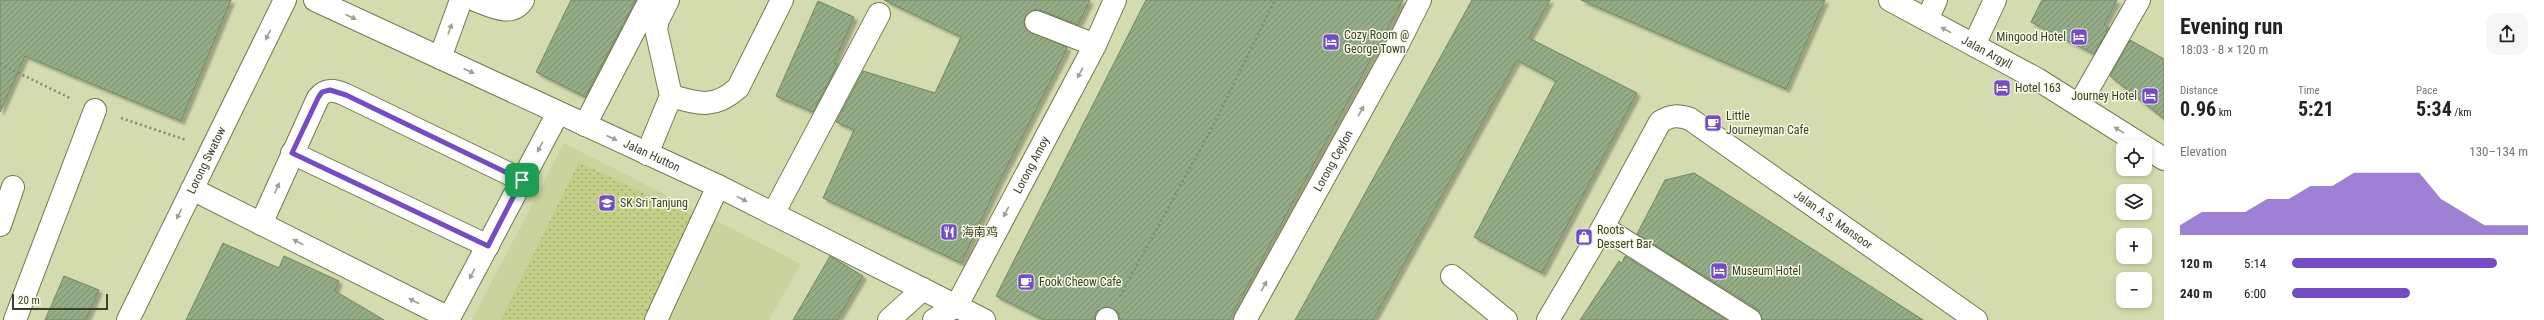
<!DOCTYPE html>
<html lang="en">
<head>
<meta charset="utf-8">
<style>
	body { margin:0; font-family:"Roboto Condensed","Noto Sans SC",sans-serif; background:#f6f6f6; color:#222; height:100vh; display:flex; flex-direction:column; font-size:15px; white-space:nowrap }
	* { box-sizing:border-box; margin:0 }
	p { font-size:13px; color:#767676 }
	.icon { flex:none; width:22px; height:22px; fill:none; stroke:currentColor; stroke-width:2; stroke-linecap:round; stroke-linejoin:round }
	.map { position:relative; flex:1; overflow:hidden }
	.drawer { display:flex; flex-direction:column; background:#fff; width:380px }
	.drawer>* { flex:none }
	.buttons { position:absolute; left:2116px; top:140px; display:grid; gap:8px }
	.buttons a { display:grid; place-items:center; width:36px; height:36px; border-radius:8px; background:#fff; box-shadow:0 2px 6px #0003; font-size:20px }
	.scale { position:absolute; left:12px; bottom:10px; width:96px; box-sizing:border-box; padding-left:4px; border:2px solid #3c3f2c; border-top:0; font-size:11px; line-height:14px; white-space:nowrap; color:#3c3f2c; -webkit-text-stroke:3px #f6fbe4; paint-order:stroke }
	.pin { position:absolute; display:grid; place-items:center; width:34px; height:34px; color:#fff; margin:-17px; border-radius:8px; box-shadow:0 2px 6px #0006 }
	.round { display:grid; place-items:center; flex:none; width:42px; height:42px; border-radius:12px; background:#f6f6f6 }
	.overview { display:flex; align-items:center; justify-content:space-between; height:68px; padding:0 16px }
	h1 { font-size:22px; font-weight:700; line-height:30px }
	.figures { display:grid; grid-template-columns:repeat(3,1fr); gap:6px; height:68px; padding:4px 16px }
	.figures div { display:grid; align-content:center }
	.figures b { font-size:20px; font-weight:700 }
	.figures small { font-size:11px; font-weight:400 }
	.figures p { font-size:11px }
	.chart { height:112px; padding:8px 16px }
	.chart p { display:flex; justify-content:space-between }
	.chart svg { width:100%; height:72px; margin-top:4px; fill:#764cc4; opacity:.7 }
	ul { padding:0 16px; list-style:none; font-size:13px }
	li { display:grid; grid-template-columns:64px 48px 1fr; align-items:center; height:30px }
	li i { height:10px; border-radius:5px; background:#764cc4 }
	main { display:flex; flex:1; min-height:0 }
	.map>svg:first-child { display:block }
</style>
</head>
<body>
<main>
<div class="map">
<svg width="2164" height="320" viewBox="0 0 2164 320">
	<defs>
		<pattern id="grass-dots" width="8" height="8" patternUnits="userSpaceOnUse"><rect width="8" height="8" fill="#c3ce87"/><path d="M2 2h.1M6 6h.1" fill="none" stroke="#a0a96f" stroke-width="1.8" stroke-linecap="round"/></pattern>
		<pattern id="building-hatch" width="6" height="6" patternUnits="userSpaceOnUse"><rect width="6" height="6" fill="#94ad87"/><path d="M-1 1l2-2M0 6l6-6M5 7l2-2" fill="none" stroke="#7a8e6f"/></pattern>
		<filter id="shadow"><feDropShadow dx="3.5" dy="3.5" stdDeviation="1" flood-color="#0004"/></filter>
	</defs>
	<rect width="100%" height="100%" fill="#d4dcaf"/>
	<!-- built -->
	<path fill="#cad29e" d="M564 143 801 264 769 320H472Z"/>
	<!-- grass -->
	<path fill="url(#grass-dots)" d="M579 162 698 219 648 320H501Z"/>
	<!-- building -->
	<g fill="url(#building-hatch)" stroke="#708964" filter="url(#shadow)">
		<path d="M0 0H231L181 121 25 56 0 112Z"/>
		<path d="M571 0H636L585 97 536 72Z"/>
		<path d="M884 0H1090L1078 25 1040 10H1034L1025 17 1024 24 1027 30 1067 47 1065 53 999 182 961 263 823 198 854 130 836 122 863 71 935 93 961 37Z"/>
		<path d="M1146 0H1403L1229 320H1120L1118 312 1107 307 1096 312 1094 320H1044L996 296Z"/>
		<path d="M1472 0H1550L1529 38 1637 93 1542 273 1474 237 1556 81 1517 60 1373 320H1295Z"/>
		<path d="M1581 0H1825L1786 89Z"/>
		<path d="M2042 0H2117L2104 25 2109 28 2094 54 2031 22Z"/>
		<path d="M818 1 854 17 834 63 838 64 813 112 776 96Z"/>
		<path d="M2130 40 2164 59V119L2110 76Z"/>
		<path d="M1694 173 1923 320H1762L1757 309 1637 234 1665 180Z"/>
		<path d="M223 243 279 268 284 256 339 281 335 291 384 320H186Z"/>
		<path d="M830 256 863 276 837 320H793Z"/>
		<path d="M1625 256 1727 320H1580L1619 261 1622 263Z"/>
		<path d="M64 276 99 290 86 320H45Z"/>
	</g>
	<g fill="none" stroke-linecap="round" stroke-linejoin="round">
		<defs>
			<g id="minor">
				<path id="s1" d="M315 0 718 186 984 320"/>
				<path d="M475 0C491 6 512 18 523 0"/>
				<path id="s2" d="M1890 0 2037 79 2164 159"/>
				<path d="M1927 20 1936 0"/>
				<path d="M1036 22 1095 45"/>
				<path d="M1974 45 1995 0"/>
				<path d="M440 58 461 0"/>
				<path d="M671 96C700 104 714 109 738 88L782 0"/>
				<path d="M2079 105 2139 0"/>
				<path d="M585 125 650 0"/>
				<path d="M292 153 488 246"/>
				<path d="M647 154 671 96 656 29 658 20 668 0"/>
				<path d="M192 189 449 318"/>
				<path d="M773 214 879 14"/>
				<path d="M261 224 318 98C326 88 334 90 346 95L522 180"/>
				<path d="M0 225 13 187"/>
				<path d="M1603 227 1750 320"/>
				<path d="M1452 276 1506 320"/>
				<path d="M15 320 95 110"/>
				<path id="s3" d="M128 320 285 0"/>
				<path d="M448 320 558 113"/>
				<path d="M656 320 718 186"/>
				<path d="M889 320 923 289"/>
				<path id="s4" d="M934 320 957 305 1095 45 1115 0"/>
				<path d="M1107 320V319"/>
				<path id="s5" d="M1245 320 1398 44 1420 0"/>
				<path id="s6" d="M1548 320 1603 227 1660 122C1671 115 1678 115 1690 119L1976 320"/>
			</g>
		</defs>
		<!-- minor casing -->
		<use href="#minor" stroke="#72794f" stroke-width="24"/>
		<!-- path -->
		<g stroke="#84896a" stroke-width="2.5" stroke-dasharray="2 3" stroke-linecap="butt">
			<path d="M0 64 70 98"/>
			<path d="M121 118 186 140"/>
			<path d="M1120 296 1212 128 1275 0"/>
		</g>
		<!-- minor -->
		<use href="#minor" stroke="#fff" stroke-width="22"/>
	</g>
	<!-- one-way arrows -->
	<defs><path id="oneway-solid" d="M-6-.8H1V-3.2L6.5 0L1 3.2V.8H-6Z"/></defs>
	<g fill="#9e9f96">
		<use href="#oneway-solid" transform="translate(351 17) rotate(25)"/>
		<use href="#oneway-solid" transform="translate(450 29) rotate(-70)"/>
		<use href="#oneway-solid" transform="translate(1946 30) rotate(-152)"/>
		<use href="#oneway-solid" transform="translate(268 35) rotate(116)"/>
		<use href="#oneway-solid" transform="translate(469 71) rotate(25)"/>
		<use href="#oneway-solid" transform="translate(1080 73) rotate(118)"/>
		<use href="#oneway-solid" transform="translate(1361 111) rotate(-61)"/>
		<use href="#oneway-solid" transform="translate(2119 130) rotate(-148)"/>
		<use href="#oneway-solid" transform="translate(612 138) rotate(25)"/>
		<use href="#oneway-solid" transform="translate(540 147) rotate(118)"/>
		<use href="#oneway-solid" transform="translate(277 188) rotate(-66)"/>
		<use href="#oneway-solid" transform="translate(742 199) rotate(27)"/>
		<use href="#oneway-solid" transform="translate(1006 212) rotate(118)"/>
		<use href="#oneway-solid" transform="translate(179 214) rotate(116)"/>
		<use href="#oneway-solid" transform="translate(298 242) rotate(-153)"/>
		<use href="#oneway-solid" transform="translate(472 274) rotate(118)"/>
		<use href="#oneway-solid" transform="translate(1264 286) rotate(-61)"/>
		<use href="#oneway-solid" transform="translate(414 301) rotate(-153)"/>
	</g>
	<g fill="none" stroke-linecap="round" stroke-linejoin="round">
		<defs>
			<path id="route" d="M330 90 346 95 522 180 488 246 292 153 318 98 322 92Z"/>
		</defs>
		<!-- route casing -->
		<use href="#route" stroke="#fff" stroke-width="8"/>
		<!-- route -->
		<use href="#route" stroke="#764cc4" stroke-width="5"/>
	</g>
	<!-- icons -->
	<defs>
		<symbol id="hotel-square" viewBox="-11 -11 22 22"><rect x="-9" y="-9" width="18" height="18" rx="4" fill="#764cc4" stroke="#f6fbe4"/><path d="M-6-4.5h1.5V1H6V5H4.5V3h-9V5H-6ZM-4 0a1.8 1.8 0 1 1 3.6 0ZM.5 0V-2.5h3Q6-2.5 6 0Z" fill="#fff"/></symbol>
		<symbol id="cafe-square" viewBox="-11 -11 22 22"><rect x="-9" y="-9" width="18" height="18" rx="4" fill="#764cc4" stroke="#f6fbe4"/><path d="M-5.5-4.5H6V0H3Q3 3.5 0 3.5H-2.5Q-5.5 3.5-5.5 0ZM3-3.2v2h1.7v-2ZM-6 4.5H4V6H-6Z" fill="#fff"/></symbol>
		<symbol id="school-square" viewBox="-11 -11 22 22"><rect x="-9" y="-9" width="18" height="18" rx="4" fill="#764cc4" stroke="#f6fbe4"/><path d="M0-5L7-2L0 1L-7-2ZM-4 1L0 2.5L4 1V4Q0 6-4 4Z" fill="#fff"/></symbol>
		<symbol id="restaurant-square" viewBox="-11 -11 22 22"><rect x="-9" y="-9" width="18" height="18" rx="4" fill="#764cc4" stroke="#f6fbe4"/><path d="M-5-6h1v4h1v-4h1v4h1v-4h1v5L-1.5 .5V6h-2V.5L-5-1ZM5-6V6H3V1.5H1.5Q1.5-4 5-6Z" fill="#fff"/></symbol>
		<symbol id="shop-square" viewBox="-11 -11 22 22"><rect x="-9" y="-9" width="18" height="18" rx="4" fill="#764cc4" stroke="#f6fbe4"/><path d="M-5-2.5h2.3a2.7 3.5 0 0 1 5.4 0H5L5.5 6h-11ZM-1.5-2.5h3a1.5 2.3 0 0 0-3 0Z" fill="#fff"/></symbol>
	</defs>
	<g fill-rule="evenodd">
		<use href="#hotel-square" x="2069" y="27" width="20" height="20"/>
		<use href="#hotel-square" x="1321" y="32" width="20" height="20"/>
		<use href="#hotel-square" x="1992" y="78" width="20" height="20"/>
		<use href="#hotel-square" x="2140" y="86" width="20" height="20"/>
		<use href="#cafe-square" x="1703" y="113" width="20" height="20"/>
		<use href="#school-square" x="597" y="193" width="20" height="20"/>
		<use href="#restaurant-square" x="939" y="222" width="20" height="20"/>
		<use href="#shop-square" x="1574" y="227" width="20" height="20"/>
		<use href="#hotel-square" x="1709" y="261" width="20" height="20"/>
		<use href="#cafe-square" x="1016" y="272" width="20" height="20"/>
	</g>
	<g text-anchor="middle" stroke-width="3" stroke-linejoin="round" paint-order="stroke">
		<!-- poi labels -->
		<g font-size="12" fill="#3c3f2c" stroke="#f6fbe4" text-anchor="start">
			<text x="1344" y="39">Cozy Room @<tspan x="1344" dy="14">George Town</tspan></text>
			<text x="2066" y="41" text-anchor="end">Mingood Hotel</text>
			<text x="2015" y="92">Hotel 163</text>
			<text x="2137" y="100" text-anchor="end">Journey Hotel</text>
			<text x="1726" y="120">Little<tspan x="1726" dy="14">Journeyman Cafe</tspan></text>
			<text x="620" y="207">SK Sri Tanjung</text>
			<text x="1597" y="234">Roots<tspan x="1597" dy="14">Dessert Bar</tspan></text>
			<text x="962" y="236">海南鸡</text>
			<text x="1732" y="275">Museum Hotel</text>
			<text x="1039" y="286">Fook Cheow Cafe</text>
		</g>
		<!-- street labels -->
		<g font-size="12" fill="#3c3f2c" stroke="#f6fbe4">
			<text dy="4" stroke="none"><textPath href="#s2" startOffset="110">Jalan Argyll</textPath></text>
			<text dy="4" stroke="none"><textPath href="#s1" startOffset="371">Jalan Hutton</textPath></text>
			<text dy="4" stroke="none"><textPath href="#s3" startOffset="178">Lorong Swatow</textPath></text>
			<text dy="4" stroke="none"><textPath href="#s5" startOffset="182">Lorong Ceylon</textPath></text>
			<text dy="4" stroke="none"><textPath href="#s4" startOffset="186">Lorong Amoy</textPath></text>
			<text dy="4" stroke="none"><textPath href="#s6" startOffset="434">Jalan A.S. Mansoor</textPath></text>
		</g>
	</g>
</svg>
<div class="buttons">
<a><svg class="icon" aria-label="locate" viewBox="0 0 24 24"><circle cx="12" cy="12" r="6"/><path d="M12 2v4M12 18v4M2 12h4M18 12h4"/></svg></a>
<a><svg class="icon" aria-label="layers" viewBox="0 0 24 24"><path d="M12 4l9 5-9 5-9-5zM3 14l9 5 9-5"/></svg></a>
<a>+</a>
<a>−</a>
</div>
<div class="scale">20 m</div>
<div class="pin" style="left:522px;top:180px;background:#1e9e55"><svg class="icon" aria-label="arrive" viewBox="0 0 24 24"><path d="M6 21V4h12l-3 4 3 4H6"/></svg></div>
</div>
<section class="drawer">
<div class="overview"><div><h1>Evening run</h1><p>18:03 · 8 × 120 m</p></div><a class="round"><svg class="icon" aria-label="share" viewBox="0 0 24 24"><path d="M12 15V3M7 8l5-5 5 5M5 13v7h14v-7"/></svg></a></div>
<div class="figures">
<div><p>Distance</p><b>0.96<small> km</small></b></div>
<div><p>Time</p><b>5:21</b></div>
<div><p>Pace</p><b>5:34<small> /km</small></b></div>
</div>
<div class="chart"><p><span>Elevation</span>130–134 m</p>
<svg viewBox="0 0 160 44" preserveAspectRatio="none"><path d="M0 44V38L10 30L20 30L30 30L40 22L50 22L60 14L70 14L80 6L90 6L100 6L110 6L120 22L130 30L140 38L150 38L160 38V44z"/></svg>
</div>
<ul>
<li><b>120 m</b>5:14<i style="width:87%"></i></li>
<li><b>240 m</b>6:00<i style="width:50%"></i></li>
</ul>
</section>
</main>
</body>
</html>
